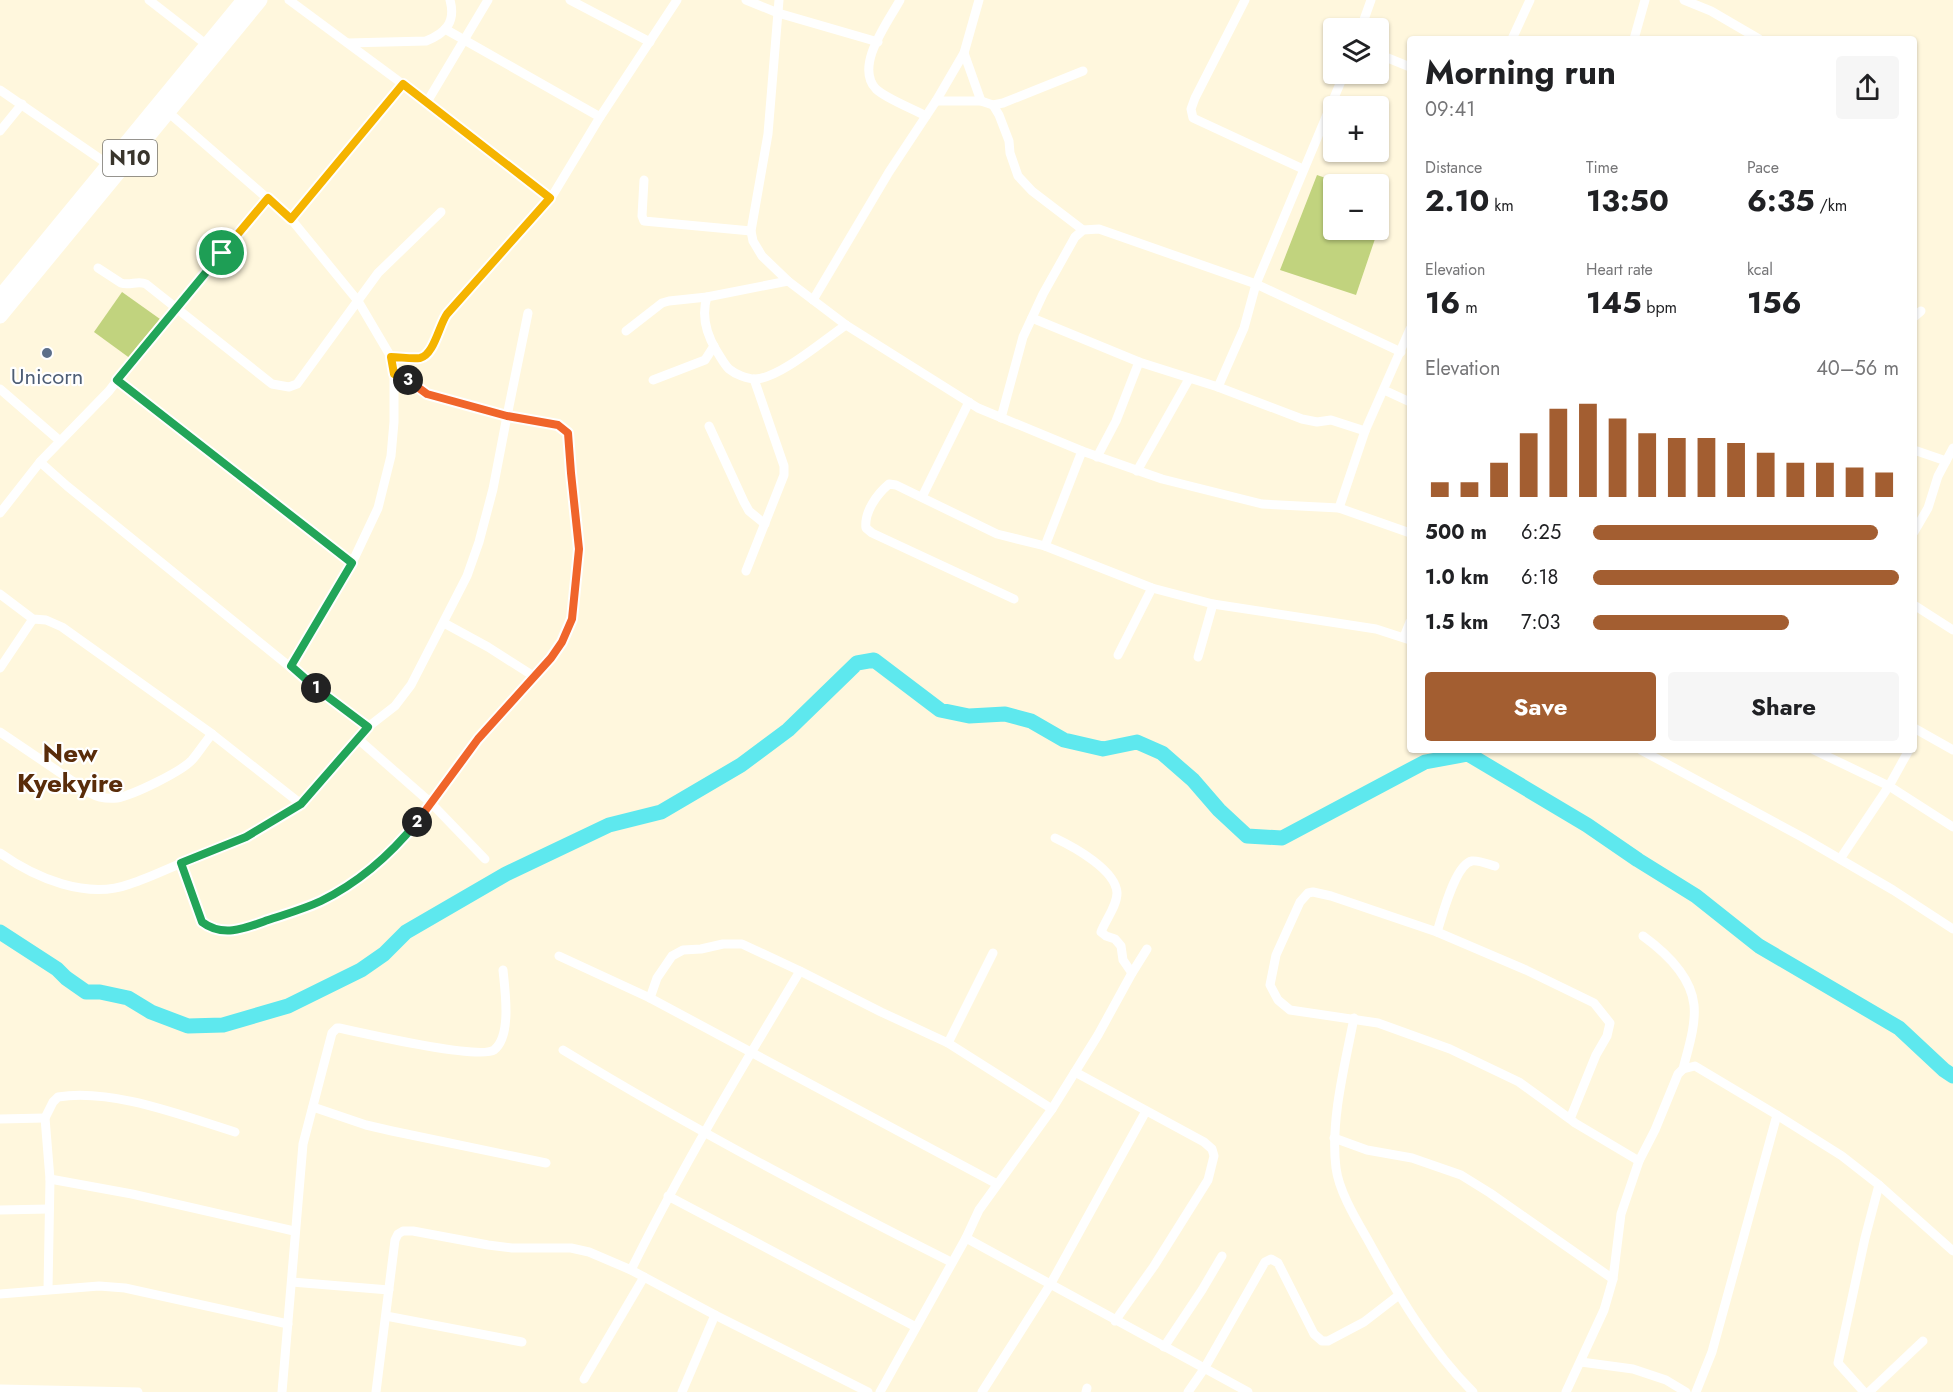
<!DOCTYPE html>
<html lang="en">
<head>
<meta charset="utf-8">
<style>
	body { margin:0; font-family:Jost,sans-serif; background:#f6f6f6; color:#202124; height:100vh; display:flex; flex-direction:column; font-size:22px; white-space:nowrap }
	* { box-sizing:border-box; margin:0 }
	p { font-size:20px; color:#757577 }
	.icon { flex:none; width:33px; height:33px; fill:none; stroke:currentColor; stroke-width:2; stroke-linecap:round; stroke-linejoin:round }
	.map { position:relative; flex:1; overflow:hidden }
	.sheet { position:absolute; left:1407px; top:36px; width:510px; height:717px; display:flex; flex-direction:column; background:#fff; border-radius:6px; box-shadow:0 2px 4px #0004 }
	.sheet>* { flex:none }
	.tools { position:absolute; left:1323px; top:18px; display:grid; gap:12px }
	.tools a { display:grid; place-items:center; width:66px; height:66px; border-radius:6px; background:#fff; box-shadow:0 2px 4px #0004; font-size:30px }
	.pin { position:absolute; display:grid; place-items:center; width:51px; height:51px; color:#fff; margin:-26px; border:3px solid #fff; border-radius:50%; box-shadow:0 2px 6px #0007 }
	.km { position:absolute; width:30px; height:30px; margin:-15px; border-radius:50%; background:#222; color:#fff; font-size:16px; line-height:30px; text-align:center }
	.round { display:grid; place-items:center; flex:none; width:63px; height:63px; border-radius:6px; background:#f6f6f6 }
	.head { display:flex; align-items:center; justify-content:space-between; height:102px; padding:0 18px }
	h1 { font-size:33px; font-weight:700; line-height:45px }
	.metrics { display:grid; grid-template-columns:repeat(3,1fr); gap:9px; height:102px; padding:6px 18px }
	.metrics div { display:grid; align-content:center }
	.metrics b { font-size:30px; font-weight:700 }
	.metrics small { font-size:16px; font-weight:400 }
	.metrics p { font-size:16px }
	.chart { height:168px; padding:12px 18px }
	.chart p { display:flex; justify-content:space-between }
	.chart svg { width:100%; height:108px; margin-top:6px; stroke:#a35e31; stroke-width:6 }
	.button { display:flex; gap:12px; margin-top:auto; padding:12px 18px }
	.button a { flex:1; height:69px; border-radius:6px; background:#a35e31; color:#fff; font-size:24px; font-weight:700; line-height:69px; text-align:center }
	.button a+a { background:#f6f6f6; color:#202124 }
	ul { padding:0 18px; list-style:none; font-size:20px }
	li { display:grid; grid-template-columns:96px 72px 1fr; align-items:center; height:45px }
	li i { height:15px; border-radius:8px; background:#a35e31 }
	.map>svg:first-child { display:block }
</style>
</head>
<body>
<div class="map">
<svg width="1953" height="1392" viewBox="0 0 1953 1392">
	<rect width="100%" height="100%" fill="#fff7dd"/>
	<!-- green -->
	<g fill="#c1d37e">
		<path d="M1317 175 1343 184H1334V230H1378L1356 295 1280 270Z"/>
		<path d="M122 292 160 319 131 359 94 332Z"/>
	</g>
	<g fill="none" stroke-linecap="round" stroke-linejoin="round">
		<!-- river -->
		<path stroke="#5ee8ee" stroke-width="15" d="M0 932 57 969 66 978 86 992H100L128 998 151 1012 188 1026 223 1025 288 1006 361 970 384 954 406 932 506 874 609 825 661 812 741 765 788 730 857 663 874 660 940 710 969 716 1005 714 1031 721 1064 740 1103 749 1137 742 1162 753 1193 780 1219 810 1247 836 1282 838 1425 762 1468 754 1587 825 1638 860 1696 896 1759 946 1899 1028 1944 1070 1953 1076"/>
		<!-- minor -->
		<g stroke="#fff" stroke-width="9">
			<path d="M149 0 207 45"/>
			<path d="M289 0 427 102"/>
			<path d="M488 0 427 102 551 198"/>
			<path d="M570 0 650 42"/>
			<path d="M746 0 778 13 878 42"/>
			<path d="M779 0 768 134 751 231 753 241 762 256 788 281 846 325 978 408 1082 451 1162 479 1262 504 1339 508 1410 533"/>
			<path d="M900 0C888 22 854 66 876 89 885 98 913 109 926 116"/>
			<path d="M1245 0 1195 98 1191 109 1193 118 1303 169"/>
			<path d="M1684 0 1711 11 1759 39"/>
			<path d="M1361 28 1371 0"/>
			<path d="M445 29 600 117"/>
			<path d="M1512 39 1530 0"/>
			<path d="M1634 39 1645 0"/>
			<path d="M348 43 426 41C446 33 456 22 450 0"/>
			<path d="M964 53 981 101"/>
			<path d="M1378 54 1410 67"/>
			<path d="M0 90 109 165"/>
			<path d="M936 101H981L993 105 1003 103 1083 71"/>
			<path d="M993 105 999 115 1009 141 1010 153 1018 176 1032 191 1083 230"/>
			<path d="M168 112 291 219 358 301 391 357 394 374V422L391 456 378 508 352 563 291 666"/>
			<path d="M0 131 22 104"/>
			<path d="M644 180 642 216 644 221 751 231"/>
			<path d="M291 219 403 84"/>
			<path d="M98 268 121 283C130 286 138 280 146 284L272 384 289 387 297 384 378 273 441 212"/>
			<path d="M788 281 707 297C701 316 706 333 716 350 720 356 724 364 729 369 735 374 747 379 755 379 779 379 825 339 846 325"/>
			<path d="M813 300 889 172 936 101 964 53 979 0"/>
			<path d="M1914 317 1921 311"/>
			<path d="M1032 318 1139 362 1218 387 1244 328 1256 284 1344 74"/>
			<path d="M626 331 662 303 669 301 707 297"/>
			<path d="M391 357C400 357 411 359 420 358 434 355 439 325 447 314L551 198 600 117 677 0"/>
			<path d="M117 380 352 563"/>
			<path d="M653 380 705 360 714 346"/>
			<path d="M1218 387 1302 419 1317 422 1331 420 1365 431"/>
			<path d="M0 389 60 441"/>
			<path d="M1384 390 1410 402"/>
			<path d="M1001 418 1023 337 1043 294 1075 237 1083 230 1099 229 1256 284 1401 352"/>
			<path d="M709 426 744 502 749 511 765 524"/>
			<path d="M1914 450 1946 461"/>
			<path d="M1097 457 1116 421 1139 362"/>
			<path d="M40 462 67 486 311 684 368 727 395 706 411 685 467 576 479 542 493 489 507 416 427 395 409 381 394 374"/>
			<path d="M1137 471 1189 379"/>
			<path d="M922 497 969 402"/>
			<path d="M1339 508 1365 431 1410 329"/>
			<path d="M0 513 40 462 109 391 141 349 268 198"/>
			<path d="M1914 532 1928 508 1938 476 1953 448"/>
			<path d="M1045 546 1082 451"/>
			<path d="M746 571 784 475V466L754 379"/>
			<path d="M0 594 33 619 46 620 62 627 212 734 301 804"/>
			<path d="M1014 599 872 533 866 528C864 512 877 494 889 484L896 485 997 534 1045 546 1152 588 1213 604 1376 629 1410 640"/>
			<path d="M1914 605 1953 630"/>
			<path d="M444 623 488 647 535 677"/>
			<path d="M1404 637 1410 622"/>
			<path d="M1118 655 1152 588"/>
			<path d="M1198 657 1213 604"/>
			<path d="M0 668 33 619"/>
			<path d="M1914 728 1953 750"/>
			<path d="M0 732 90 793C99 798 107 799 117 798 133 795 181 772 192 760 199 752 205 742 212 734"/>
			<path d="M358 739 431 803 485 859"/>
			<path d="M1641 750 1802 837 1893 890 1953 929"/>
			<path d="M1814 750 1889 786 1953 827"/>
			<path d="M1055 838C1074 847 1116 870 1117 893 1117 906 1106 919 1101 932L1106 936 1115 939 1121 946 1123 960 1132 973"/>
			<path d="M0 853C35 878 87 900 130 884 152 877 173 866 194 858 232 843 268 828 301 804L368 727"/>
			<path d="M1840 859 1889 786 1909 750"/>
			<path d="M181 863 202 922 218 930H240L320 901 348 885 377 864 412 829 479 739 551 658 562 642 572 619 579 549 571 473 568 433 558 425 507 416 528 313"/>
			<path d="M1437 932C1442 917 1455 864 1472 861 1478 860 1488 864 1495 866"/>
			<path d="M1643 936C1665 952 1691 976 1694 1005 1696 1026 1688 1049 1683 1069"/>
			<path d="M559 956 650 998 997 1184"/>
			<path d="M650 998 657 978 672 956 683 950 701 949 723 944H742L800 971 881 1012 948 1043 1052 1109"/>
			<path d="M1354 1018C1345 1064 1330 1122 1336 1168 1339 1192 1357 1221 1369 1242 1398 1295 1430 1349 1473 1392"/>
			<path d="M948 1043 993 953"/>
			<path d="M563 1050C689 1127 819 1196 951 1262"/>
			<path d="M1075 1072 1204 1142 1212 1149 1214 1156 1208 1180 1154 1266 1115 1321"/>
			<path d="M313 1107 366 1125 392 1131 546 1163"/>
			<path d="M1777 1115 1842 1156 1879 1185 1953 1251"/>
			<path d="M0 1119 45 1118"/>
			<path d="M1570 1119 1596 1055 1607 1036 1610 1023 1594 1003 1526 970 1437 932 1331 896 1313 892 1308 893 1300 902 1276 955 1270 985 1278 1000 1290 1010 1378 1023 1450 1049 1519 1082 1570 1119 1575 1123 1639 1161"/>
			<path d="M1334 1138 1367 1150 1412 1158 1461 1175 1490 1193 1613 1279"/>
			<path d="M50 1179 132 1194 294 1231"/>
			<path d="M668 1196 916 1327"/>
			<path d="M0 1210 49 1209"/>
			<path d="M966 1238 1248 1392"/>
			<path d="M631 1270C682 1167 741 1069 800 971"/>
			<path d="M292 1282 389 1290"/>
			<path d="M48 1289 50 1179 45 1118 53 1102 58 1097C112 1088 183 1116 235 1132"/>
			<path d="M0 1294 99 1286 125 1288 288 1324"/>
			<path d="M386 1316 522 1342"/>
			<path d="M1164 1347 1202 1290 1222 1256"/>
			<path d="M1581 1362 1633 1369 1666 1380 1686 1392"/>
			<path d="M584 1379 644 1277"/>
			<path d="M0 1389 138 1392"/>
			<path d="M282 1392 303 1144 332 1033 337 1028H339C362 1033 479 1060 494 1050 512 1036 505 991 503 970"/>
			<path d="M376 1392 395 1240 398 1234 403 1231H413L488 1245 512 1248H571L589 1252 631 1270 715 1315 868 1392"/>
			<path d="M682 1392 715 1315"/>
			<path d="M880 1392 966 1238 979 1210 1052 1109 1098 1035 1132 973 1147 949"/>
			<path d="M982 1392 1050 1285 1146 1111"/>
			<path d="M1086 1392 1087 1388"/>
			<path d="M1188 1392 1204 1369 1265 1262 1271 1259 1278 1263 1314 1334 1322 1341H1328L1364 1322 1399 1295"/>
			<path d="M1566 1392 1604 1310 1613 1279 1621 1214 1639 1161 1655 1130 1678 1074 1683 1069 1695 1066 1777 1115 1712 1352 1696 1392"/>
			<path d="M1864 1392 1838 1363 1865 1238 1879 1185"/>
			<path d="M1869 1392 1923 1341"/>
		</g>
		<!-- trunk -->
		<g stroke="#fff" stroke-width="15">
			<path d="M0 297 244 0"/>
			<path d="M0 316 260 0"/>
		</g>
	</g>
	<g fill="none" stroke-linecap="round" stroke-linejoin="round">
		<defs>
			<path id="split-1" d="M222 253 117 380 352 563 291 666 316 688"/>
			<path id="split-2" d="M316 688 368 727 301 804 246 837 181 863 202 922C223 938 246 928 268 920 286 914 304 909 321 901 358 883 391 854 417 822"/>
			<path id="split-3" d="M408 380 427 394 507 416 558 425 568 433 571 473 579 549 572 619 562 642 551 658 478 739 417 822"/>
			<path id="split-4" d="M222 253 268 198 291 219 403 84 550 198 447 314C439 325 434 355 420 358 411 359 400 357 391 357L394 374 408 380"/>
		</defs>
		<!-- split-1 casing -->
		<use href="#split-1" stroke="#fff" stroke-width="12"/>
		<!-- split-2 casing -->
		<use href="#split-2" stroke="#fff" stroke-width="12"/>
		<!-- split-3 casing -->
		<use href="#split-3" stroke="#fff" stroke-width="12"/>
		<!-- split-4 casing -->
		<use href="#split-4" stroke="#fff" stroke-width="12"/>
		<!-- split-1 -->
		<use href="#split-1" stroke="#22a559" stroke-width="8"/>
		<!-- split-2 -->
		<use href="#split-2" stroke="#22a559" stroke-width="8"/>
		<!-- split-3 -->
		<use href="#split-3" stroke="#f0652b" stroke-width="8"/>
		<!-- split-4 -->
		<use href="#split-4" stroke="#f5b400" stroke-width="8"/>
	</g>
	<!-- markers -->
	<circle fill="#5c6f8a" stroke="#fff" stroke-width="2" cx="47" cy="353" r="6"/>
	<g text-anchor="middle" stroke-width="4.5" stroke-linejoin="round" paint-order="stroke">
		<!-- shield labels -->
		<rect fill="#fff" stroke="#74726b" stroke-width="1.5" x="103" y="140" width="54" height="36" rx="4.5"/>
		<g font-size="21" font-weight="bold" fill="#39352c">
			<text x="130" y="165">N10</text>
		</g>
		<!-- service labels -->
		<g font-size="22" fill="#4e5e75" stroke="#fff">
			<text x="47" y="384">Unicorn</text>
		</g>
		<!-- quarter labels -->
		<g font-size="26" font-weight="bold" fill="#592c0a" stroke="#fff">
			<text x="70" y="762">New<tspan x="70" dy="30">Kyekyire</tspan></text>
		</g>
	</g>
</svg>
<div class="tools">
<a><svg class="icon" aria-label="layers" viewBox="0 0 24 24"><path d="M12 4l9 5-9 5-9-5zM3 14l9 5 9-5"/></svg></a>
<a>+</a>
<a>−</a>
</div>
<div class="pin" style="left:222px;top:253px;background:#1e9e55"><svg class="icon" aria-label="arrive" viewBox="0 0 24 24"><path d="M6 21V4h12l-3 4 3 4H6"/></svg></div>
<b class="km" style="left:316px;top:688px">1</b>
<b class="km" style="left:417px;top:822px">2</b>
<b class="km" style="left:408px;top:380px">3</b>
<section class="sheet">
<div class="head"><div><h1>Morning run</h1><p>09:41</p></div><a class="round"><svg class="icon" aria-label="share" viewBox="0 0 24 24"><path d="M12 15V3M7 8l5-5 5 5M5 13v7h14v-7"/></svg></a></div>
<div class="metrics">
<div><p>Distance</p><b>2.10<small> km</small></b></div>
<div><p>Time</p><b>13:50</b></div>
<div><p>Pace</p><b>6:35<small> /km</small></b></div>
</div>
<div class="metrics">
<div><p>Elevation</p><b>16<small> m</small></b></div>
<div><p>Heart rate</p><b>145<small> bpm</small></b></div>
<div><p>kcal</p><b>156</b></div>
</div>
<div class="chart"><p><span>Elevation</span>40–56 m</p>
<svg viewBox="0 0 160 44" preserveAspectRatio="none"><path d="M5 44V38M15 44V38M25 44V30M35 44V18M45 44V8M55 44V6M65 44V12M75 44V18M85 44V20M95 44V20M105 44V22M115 44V26M125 44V30M135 44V30M145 44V32M155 44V34"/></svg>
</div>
<ul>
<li><b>500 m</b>6:25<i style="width:93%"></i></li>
<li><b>1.0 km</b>6:18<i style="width:100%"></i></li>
<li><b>1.5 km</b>7:03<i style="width:64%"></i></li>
</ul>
<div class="button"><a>Save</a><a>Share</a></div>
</section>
</div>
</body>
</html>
